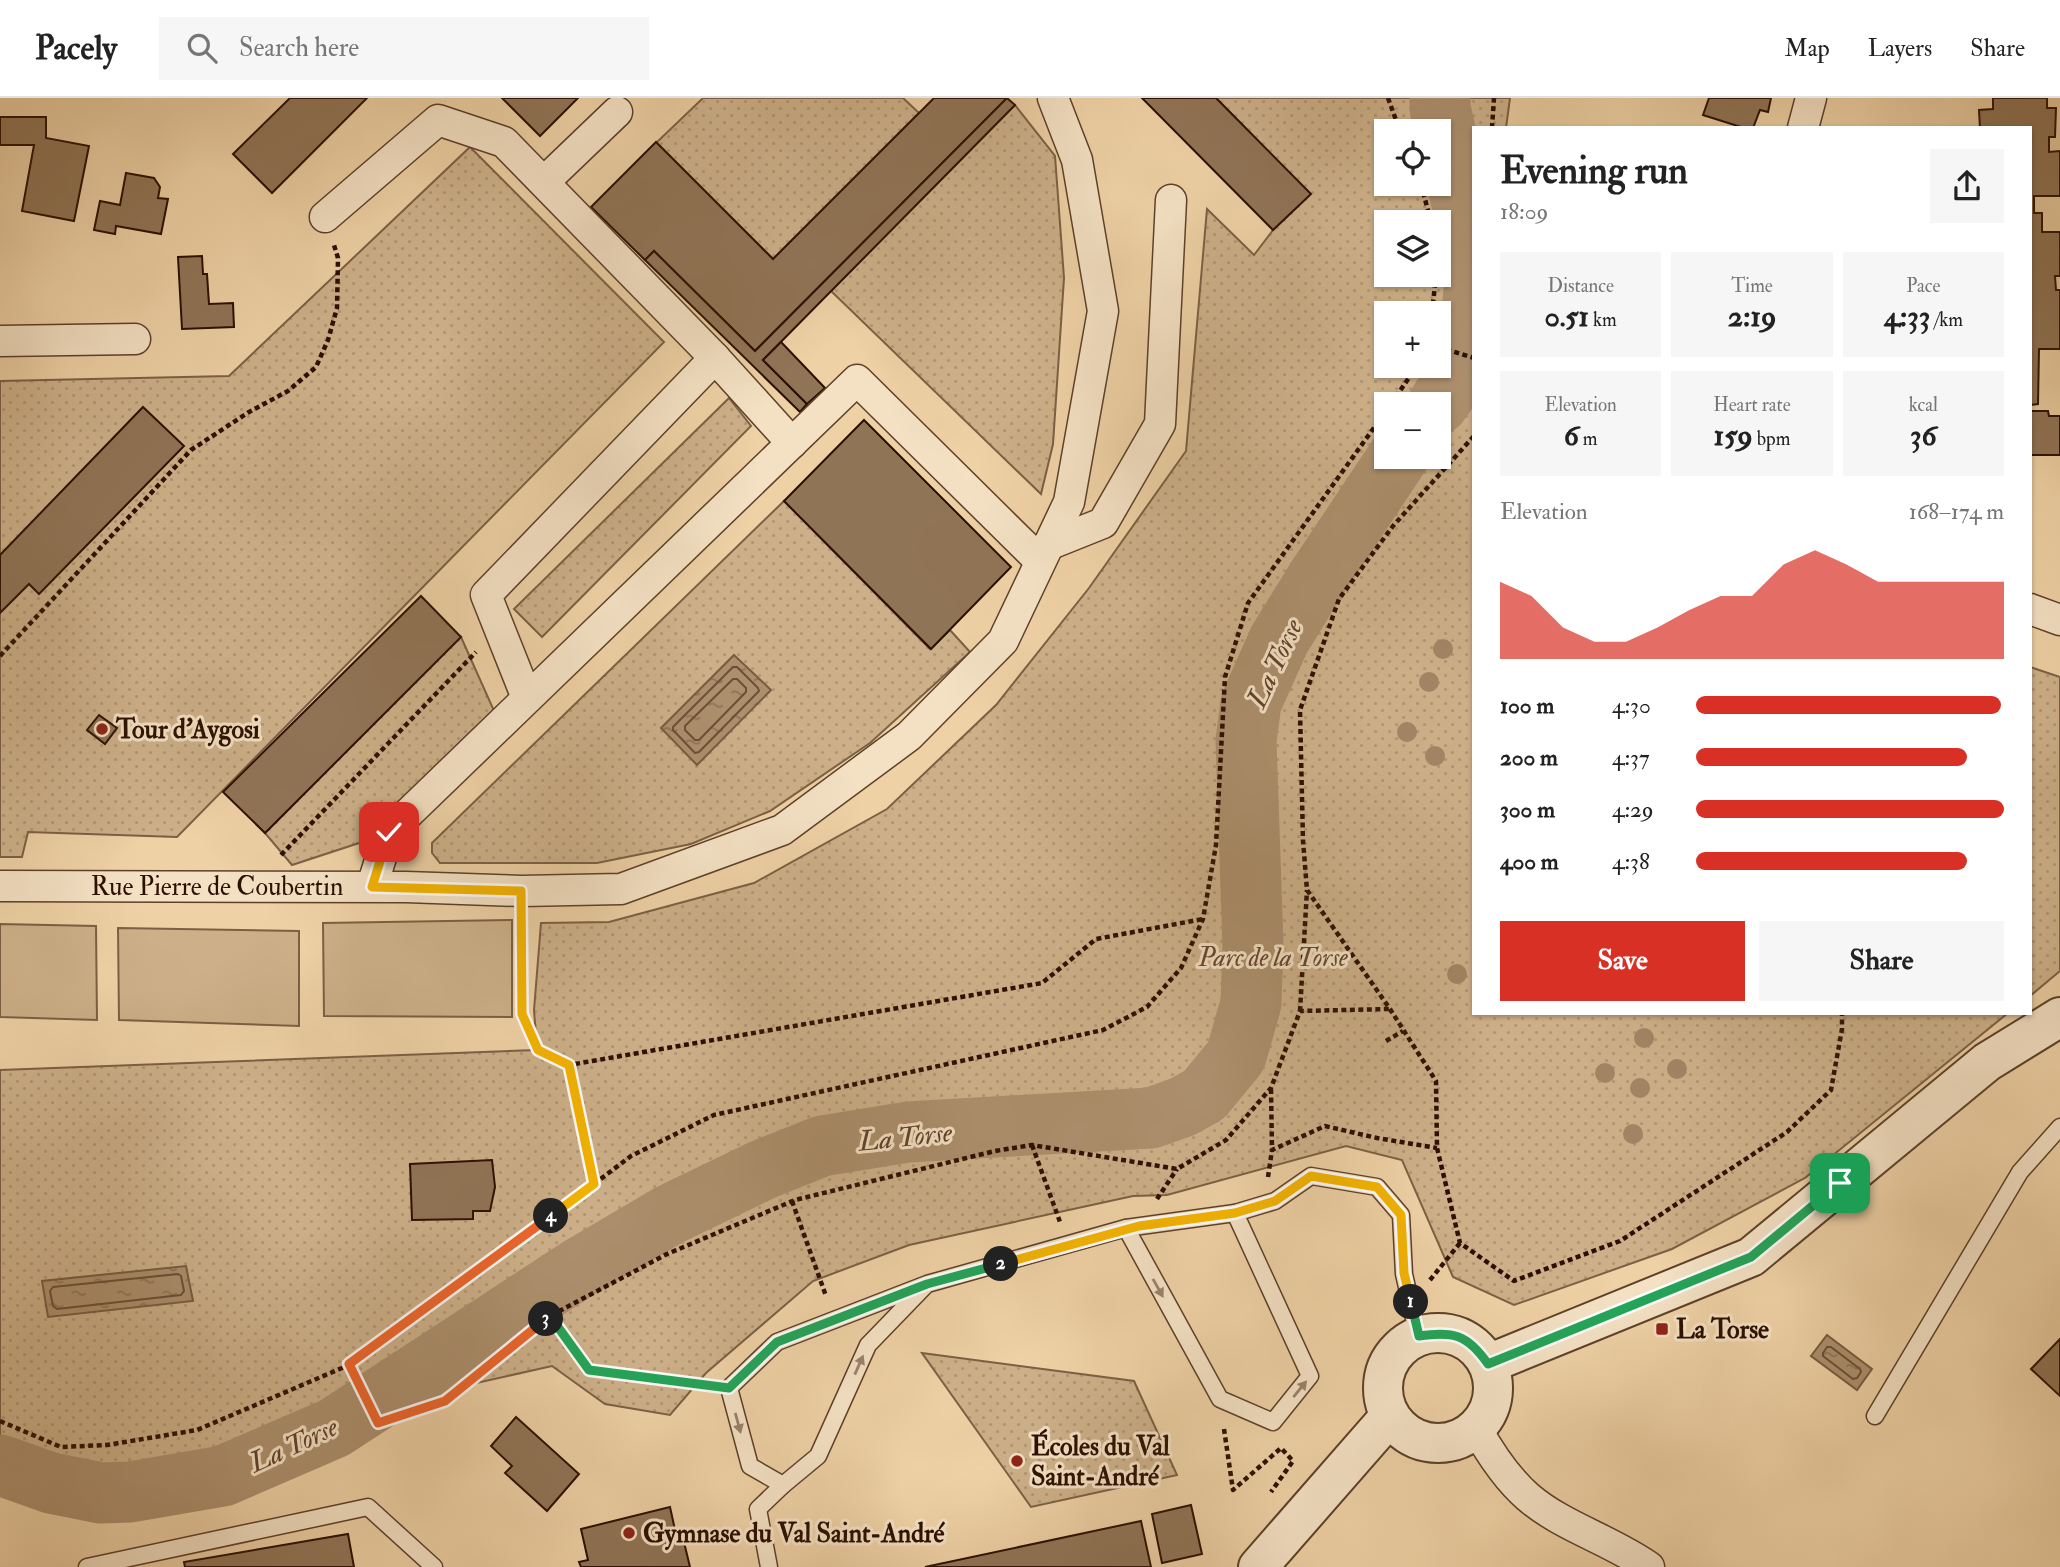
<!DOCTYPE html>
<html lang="en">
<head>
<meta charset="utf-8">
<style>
	body { margin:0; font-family:"IM FELL Double Pica",serif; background:#f6f6f6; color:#222; height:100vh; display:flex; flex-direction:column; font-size:26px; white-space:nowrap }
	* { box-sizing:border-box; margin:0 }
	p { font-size:23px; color:#767676 }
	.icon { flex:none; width:38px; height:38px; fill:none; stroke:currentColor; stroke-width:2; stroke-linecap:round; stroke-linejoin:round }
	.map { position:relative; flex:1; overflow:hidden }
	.details { position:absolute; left:1472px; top:28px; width:560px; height:889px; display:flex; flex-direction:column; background:#fff; border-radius:0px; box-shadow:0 2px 5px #0004 }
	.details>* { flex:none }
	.buttons { position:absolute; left:1374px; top:21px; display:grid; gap:14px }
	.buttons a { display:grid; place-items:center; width:77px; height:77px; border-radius:0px; background:#fff; box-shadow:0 2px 5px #0004; font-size:35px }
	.pin { position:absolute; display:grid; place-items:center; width:60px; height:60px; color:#fff; margin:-30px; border-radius:14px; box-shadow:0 4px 10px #0006 }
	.km { position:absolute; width:35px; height:35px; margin:-18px; border-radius:50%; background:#222; color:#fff; font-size:19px; line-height:35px; text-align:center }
	.round { display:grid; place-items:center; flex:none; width:74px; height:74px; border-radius:0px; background:#f6f6f6 }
	.summary { display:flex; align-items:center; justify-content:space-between; height:119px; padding:0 28px }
	h1 { font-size:38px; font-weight:700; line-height:52px }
	.figures { display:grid; grid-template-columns:repeat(3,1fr); gap:10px; height:119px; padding:7px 28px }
	.figures div { display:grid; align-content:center; border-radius:0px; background:#f6f6f6; text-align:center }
	.figures b { font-size:30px; font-weight:700 }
	.figures small { font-size:19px; font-weight:400 }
	.figures p { font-size:19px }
	.chart { height:196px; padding:14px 28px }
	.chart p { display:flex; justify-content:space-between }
	.chart svg { width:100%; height:126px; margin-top:7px; fill:#d93025; opacity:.7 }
	.button { display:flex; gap:14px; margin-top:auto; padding:14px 28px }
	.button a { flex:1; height:80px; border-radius:0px; background:#d93025; color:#fff; font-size:28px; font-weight:700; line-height:80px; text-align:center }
	.button a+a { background:#f6f6f6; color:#222 }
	ul { padding:0 28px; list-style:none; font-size:23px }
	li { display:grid; grid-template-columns:112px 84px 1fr; align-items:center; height:52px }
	li i { height:18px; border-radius:9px; background:#d93025 }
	header { display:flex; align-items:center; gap:42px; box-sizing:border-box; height:98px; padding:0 35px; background:#fff; border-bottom:2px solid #e0e0e0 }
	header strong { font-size:33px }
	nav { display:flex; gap:38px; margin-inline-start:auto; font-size:24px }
	.search { width:490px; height:63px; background:#f6f6f6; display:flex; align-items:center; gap:18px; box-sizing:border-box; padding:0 24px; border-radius:0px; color:#767676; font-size:26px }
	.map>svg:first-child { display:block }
</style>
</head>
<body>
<header>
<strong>Pacely</strong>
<div class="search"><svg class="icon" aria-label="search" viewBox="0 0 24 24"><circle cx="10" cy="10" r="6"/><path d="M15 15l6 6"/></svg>Search here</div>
<nav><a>Map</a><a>Layers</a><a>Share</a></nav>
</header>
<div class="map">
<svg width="2060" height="1469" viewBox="0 0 2060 1469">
	<defs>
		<pattern id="park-dots" width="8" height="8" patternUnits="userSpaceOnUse" patternTransform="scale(1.75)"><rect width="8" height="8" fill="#cdb089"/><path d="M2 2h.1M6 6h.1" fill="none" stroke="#b09674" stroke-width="1.8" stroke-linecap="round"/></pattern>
		<pattern id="water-ripples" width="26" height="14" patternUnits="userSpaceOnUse" patternTransform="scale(1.75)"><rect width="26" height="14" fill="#ac8f6d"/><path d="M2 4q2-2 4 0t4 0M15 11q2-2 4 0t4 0" fill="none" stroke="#8c7357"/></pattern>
	</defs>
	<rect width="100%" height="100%" fill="#eed1a5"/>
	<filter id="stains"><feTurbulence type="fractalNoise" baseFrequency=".00286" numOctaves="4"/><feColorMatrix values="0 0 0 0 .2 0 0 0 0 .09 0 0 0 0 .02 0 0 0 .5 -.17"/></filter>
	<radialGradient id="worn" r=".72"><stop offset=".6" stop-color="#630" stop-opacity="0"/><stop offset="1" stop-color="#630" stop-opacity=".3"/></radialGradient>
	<!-- grass -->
	<g fill="#cdb089" stroke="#7c6044" stroke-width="2">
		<path d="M512 822V919L324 918 323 825Z"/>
		<path d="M0 826 96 828 97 922 0 919Z"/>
		<path d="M118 830 299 833V928L119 922Z"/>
	</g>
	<!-- park -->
	<g fill="url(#park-dots)" stroke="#7c6044" stroke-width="2" fill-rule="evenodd">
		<path d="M703 0H903L919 15 773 161 656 45Z"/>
		<path d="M1216 0H1510L1506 30H1474V915H2008L1805 1080 1672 1151 1514 1207 1453 1179 1402 1062 1346 1048 1167 1097 1133 1098 909 1147 813 1183 706 1275 670 1317 605 1306 552 1268 360 1311 239 1363 108 1408 0 1377V972L537 952 534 912 541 825 609 824 754 785 887 711 996 607 1089 490 1186 353 1207 111 1254 157 1273 132 1310 96ZM1386 33H1438V86H1386ZM1386 124H1438V177H1386ZM1386 215H1438V268H1386ZM1386 306H1438V359H1386Z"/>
		<path d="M1015 7 1055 58 1064 180 1053 346 1041 396 831 193Z"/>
		<path d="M470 49 664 244 177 739 28 734 22 759H0V283L229 278Z"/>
		<path d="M729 300 751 328 542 539 514 511Z"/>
		<path d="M784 403 930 551 950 532 970 554 870 645 770 713 691 746 597 765H440L432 755V745Z"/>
		<path d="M461 539 495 615 359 745 292 767 265 735Z"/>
		<path d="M2030 569 2060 579V873L2030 898Z"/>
		<path d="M922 1255 1134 1283 1177 1377 1031 1409Z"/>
	</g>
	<!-- water -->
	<g fill="url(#water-ripples)" stroke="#785c41" stroke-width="2">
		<path d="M734 557 771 592 697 667 661 630Z"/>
		<path d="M186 1168 193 1203 48 1219 42 1183Z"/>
		<path d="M1827 1237 1872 1271 1857 1292 1811 1258Z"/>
	</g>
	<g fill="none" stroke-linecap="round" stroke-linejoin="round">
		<!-- shore -->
		<g stroke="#6c4f36" stroke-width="2">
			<path d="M733 569H737L758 590 759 593 699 654 695 655 673 632V629Z"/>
			<path d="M733 581H737L746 590V594L699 642H695L685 632V628Z"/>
			<path d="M178 1176 181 1178 184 1193 181 1197 57 1211 53 1208 50 1193 53 1189Z"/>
			<path d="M1827 1249H1831L1860 1271 1861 1274 1857 1280 1853 1281 1823 1258V1255Z"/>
		</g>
		<!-- river -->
		<g stroke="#ac8f6d" stroke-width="61">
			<path d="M1440 0V10L1462 106 1474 172"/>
			<path d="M1438 306C1465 272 1470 235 1474 193"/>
			<path d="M0 1367 51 1385 101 1395 130 1394 223 1378 334 1330 579 1170 669 1117 762 1072 822 1048 908 1034 1151 1020 1182 1009 1204 997 1236 958 1251 905 1253 847 1246 643 1251 605 1279 542 1316 482 1398 359"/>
		</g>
	</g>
	<!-- building -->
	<g fill="#907456" stroke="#2b0f00" stroke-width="2">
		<path d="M290 0H367L272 95 233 56Z"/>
		<path d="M502 0H578L540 38Z"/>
		<path d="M934 0H1007L755 253 654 153 645 162 591 109 656 44 773 161Z"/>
		<path d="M1007 0 1015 7 763 262 807 306 800 314 645 162 654 153 755 253Z"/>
		<path d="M1142 0H1216L1311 96 1273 132Z"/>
		<path d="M1709 0H1771L1768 14 1760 12 1753 30H1744L1703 17Z"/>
		<path d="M1993 0H2047V10H2056L2055 39H2049V54L2060 53V98H2034V115H2042V134H2060V178H2055L2056 192H2060V251H2039L2038 306 2030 307V30H1980L1979 12 1993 11Z"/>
		<path d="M0 19H46V40L89 48 74 123 22 113 34 47H0Z"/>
		<path d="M126 75 154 80 160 89 158 100 168 101 161 136 116 128 115 136 94 132 100 103 120 107Z"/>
		<path d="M202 158 203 176H207L209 206 233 205 234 229 182 231 178 159Z"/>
		<path d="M781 244 825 290 807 306 763 262Z"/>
		<path d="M143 309 184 348 39 496 29 486 0 515V457Z"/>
		<path d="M2030 313H2048L2049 318H2060V357H2030Z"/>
		<path d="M864 322 1011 469 931 551 784 403Z"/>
		<path d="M421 498 461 539 265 735 223 694Z"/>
		<path d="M99 617 117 630 105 646 87 632Z"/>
		<path d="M492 1062 495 1089 490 1113H473V1121L412 1122 410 1066Z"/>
		<path d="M2060 1241V1298L2031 1271Z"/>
		<path d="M516 1319 579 1376 547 1413 505 1375 512 1368 491 1348Z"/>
		<path d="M1191 1407 1202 1456 1162 1465 1152 1416Z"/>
		<path d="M670 1409 677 1441 683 1440 690 1469H581L579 1464 588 1462 581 1431Z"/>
		<path d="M1141 1423 1151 1469H925Z"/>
		<path d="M348 1436 354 1469H185L184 1464Z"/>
	</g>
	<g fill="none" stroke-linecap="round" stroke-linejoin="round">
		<defs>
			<g id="service">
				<path d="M1126 1130 1220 1301 1273 1324 1310 1278 1235 1115"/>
				<path d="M927 1186 868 1247 818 1358 783 1387 750 1368 729 1290 777 1244 927 1186 1126 1130 1235 1115 1275 1103 1311 1078 1377 1089 1401 1117 1404 1176 1418 1238"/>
				<path d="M1875 1318 2020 1074 2060 1029"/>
				<path d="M87 1469 368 1409 434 1469"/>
				<path d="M769 1469 758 1411 783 1387"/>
			</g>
			<g id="minor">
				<path d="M1803 30 1811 0"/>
				<path d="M544 84 617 14"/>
				<path d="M325 119 438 22 504 44 715 260"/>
				<path d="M0 243 135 241"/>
				<path d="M1048 447 1103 425 1160 326 1171 102"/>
				<path d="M2030 511 2060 522"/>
				<path d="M527 600 486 497 715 260 792 345"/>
				<path d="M0 788 406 789 521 793 621 791 782 732 909 638 1003 543 1069 404 1103 213 1077 62 1053 0"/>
				<path d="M372 788 389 734 857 282 1040 463"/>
				<path d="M1476 1330C1490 1355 1506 1380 1528 1399 1563 1429 1611 1442 1649 1469"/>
			</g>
			<g id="tertiary">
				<circle cx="1438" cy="1290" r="55"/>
				<path d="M1488 1266 1751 1159 1987 964 2060 919"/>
				<path d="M1258 1469 1390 1318"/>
			</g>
		</defs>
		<!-- service casing -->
		<use href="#service" stroke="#5c4029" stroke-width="19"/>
		<!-- minor casing -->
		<use href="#minor" stroke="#5c4029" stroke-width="33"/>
		<!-- tertiary casing -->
		<use href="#tertiary" stroke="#5c4029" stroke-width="42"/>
		<!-- path -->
		<g stroke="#2b0f00" stroke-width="4.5" stroke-dasharray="5 3.5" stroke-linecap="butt">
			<path d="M1388 0 1400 33"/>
			<path d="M1492 30 1494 0"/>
			<path d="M1421 86 1431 124"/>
			<path d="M1432 215 1436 177"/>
			<path d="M1438 249 1474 260"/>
			<path d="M1391 306 1417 268"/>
			<path d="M1474 338 1393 428 1339 501 1300 612 1303 743 1307 792 1390 911 1436 983 1437 1050 1460 1145 1514 1183 1620 1143 1787 1034 1831 992 1842 931V915"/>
			<path d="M0 558 191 352 249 314 288 293 316 269 328 242 337 210 338 160 334 147"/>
			<path d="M281 757 476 554"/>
			<path d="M521 826 522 916 538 952 569 967 1042 885 1096 841 1203 821"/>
			<path d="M1300 913 1307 792"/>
			<path d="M1386 943 1403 933"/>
			<path d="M1271 991 1272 1052 1325 1028 1377 1040 1437 1050"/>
			<path d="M1032 1047 1060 1124"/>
			<path d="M1268 1079 1272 1052"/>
			<path d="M594 1086 631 1058 714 1017 1103 932 1147 909 1181 870 1203 821 1216 747 1225 579 1248 505 1386 313"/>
			<path d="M1157 1101 1177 1071"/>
			<path d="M792 1103 826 1198"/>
			<path d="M1430 1182 1460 1145"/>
			<path d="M550 1218 589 1272 706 1287"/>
			<path d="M349 1267 378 1325 445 1303 550 1218 667 1156 795 1102 995 1053 1032 1047 1177 1071 1226 1042 1271 990 1300 913 1389 911"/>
			<path d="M0 1323 61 1349 107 1347 197 1332 349 1267 594 1086 569 967"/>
			<path d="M1224 1331 1233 1392 1281 1350 1293 1363 1271 1394"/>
		</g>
		<!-- service -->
		<use href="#service" stroke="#f4e1c4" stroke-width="16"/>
		<!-- minor -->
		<use href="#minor" stroke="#f4e1c4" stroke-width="30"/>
		<!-- tertiary -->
		<use href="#tertiary" stroke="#f4e1c4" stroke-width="38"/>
	</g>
	<!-- trees -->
	<g fill="#a28565">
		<circle cx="1443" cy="551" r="10"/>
		<circle cx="1429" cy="584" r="10"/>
		<circle cx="1407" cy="634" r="10"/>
		<circle cx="1435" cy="658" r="10"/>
		<circle cx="1457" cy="876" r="10"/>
		<circle cx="1644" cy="940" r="10"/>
		<circle cx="1677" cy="971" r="10"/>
		<circle cx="1605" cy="975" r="10"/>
		<circle cx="1640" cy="990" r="10"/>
		<circle cx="1633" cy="1036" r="10"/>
	</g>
	<!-- one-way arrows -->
	<defs><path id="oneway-solid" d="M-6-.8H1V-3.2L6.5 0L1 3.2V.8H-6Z" transform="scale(1.75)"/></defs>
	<g fill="#9a826c">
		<use href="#oneway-solid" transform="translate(1158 1190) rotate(61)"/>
		<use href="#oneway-solid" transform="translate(859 1267) rotate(-66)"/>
		<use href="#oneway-solid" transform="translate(1300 1291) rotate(-51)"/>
		<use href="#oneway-solid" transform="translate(738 1325) rotate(75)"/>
	</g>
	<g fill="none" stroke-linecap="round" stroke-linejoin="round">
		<defs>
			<path id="split-1" d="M1411 1204 1419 1238C1453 1233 1467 1236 1488 1266L1751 1159 1840 1085"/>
			<path id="split-2" d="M1001 1166 1139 1128 1235 1115 1275 1103 1311 1078 1377 1089 1401 1117 1404 1175 1411 1204"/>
			<path id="split-3" d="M546 1221 550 1218 589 1272 729 1290 777 1244 927 1186 1001 1166"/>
			<path id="split-4" d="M546 1221 445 1303 378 1325 349 1266 551 1118"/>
			<path id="split-5" d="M389 734 372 789 521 793 522 916 538 952 569 967 594 1086 551 1118"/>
		</defs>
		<!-- split-1 casing -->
		<use href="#split-1" stroke="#fff" stroke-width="14"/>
		<!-- split-2 casing -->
		<use href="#split-2" stroke="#fff" stroke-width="14"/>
		<!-- split-3 casing -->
		<use href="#split-3" stroke="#fff" stroke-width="14"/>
		<!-- split-4 casing -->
		<use href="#split-4" stroke="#fff" stroke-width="14"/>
		<!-- split-5 casing -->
		<use href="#split-5" stroke="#fff" stroke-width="14"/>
		<!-- split-1 -->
		<use href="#split-1" stroke="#22a559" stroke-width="9"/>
		<!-- split-2 -->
		<use href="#split-2" stroke="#f5b400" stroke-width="9"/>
		<!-- split-3 -->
		<use href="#split-3" stroke="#22a559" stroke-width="9"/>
		<!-- split-4 -->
		<use href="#split-4" stroke="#f0652b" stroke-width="9"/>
		<!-- split-5 -->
		<use href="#split-5" stroke="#f5b400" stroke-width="9"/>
	</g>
	<!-- markers -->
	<g fill="#8f2418" stroke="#f4e1c4" stroke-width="2.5">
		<circle cx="102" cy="631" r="7"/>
		<rect x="1655" y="1224" width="14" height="14" rx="3.5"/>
		<circle cx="1017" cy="1363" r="7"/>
		<circle cx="629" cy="1435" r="7"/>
	</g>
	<g text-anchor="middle" stroke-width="6" stroke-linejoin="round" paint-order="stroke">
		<!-- poi labels -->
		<g font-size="26" font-weight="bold" fill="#2b0f00" stroke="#f4e1c4" text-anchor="start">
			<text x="116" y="640">Tour d'Aygosi</text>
			<text x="1676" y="1240">La Torse</text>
			<text x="1031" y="1357">Écoles du Val<tspan x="1031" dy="30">Saint-André</tspan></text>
			<text x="643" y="1444">Gymnase du Val Saint-André</text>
		</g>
		<!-- street labels -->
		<g font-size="26" fill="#2b0f00" stroke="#f4e1c4">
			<text x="217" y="797">Rue Pierre de Coubertin</text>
		</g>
		<!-- park labels -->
		<g font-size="26" font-style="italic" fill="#644730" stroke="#f4e1c4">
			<text x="1273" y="868">Parc de la Torse</text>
		</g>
		<!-- water labels -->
		<g font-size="28" font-style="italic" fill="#5f422c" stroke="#f4e1c4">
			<text transform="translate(1274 565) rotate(-65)" y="10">La Torse</text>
			<text transform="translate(905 1038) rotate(-6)" y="10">La Torse</text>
			<text transform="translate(293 1346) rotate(-25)" y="10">La Torse</text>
		</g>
	</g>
	<rect width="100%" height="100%" filter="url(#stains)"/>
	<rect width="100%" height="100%" fill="url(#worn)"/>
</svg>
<div class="buttons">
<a><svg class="icon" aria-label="locate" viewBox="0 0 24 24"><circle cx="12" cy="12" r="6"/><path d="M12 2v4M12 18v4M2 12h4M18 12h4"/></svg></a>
<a><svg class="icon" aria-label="layers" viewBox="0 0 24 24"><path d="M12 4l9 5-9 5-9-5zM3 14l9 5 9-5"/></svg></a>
<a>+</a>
<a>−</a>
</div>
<div class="pin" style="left:1840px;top:1085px;background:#1e9e55"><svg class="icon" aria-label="arrive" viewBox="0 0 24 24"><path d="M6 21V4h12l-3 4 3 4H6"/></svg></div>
<div class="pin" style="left:389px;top:734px;background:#d93025"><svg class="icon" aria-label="check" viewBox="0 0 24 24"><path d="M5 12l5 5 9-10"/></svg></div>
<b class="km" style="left:1411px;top:1204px">1</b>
<b class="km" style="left:1001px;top:1166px">2</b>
<b class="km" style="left:546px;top:1221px">3</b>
<b class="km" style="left:551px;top:1118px">4</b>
<section class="details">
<div class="summary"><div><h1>Evening run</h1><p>18:09</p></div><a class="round"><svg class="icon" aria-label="share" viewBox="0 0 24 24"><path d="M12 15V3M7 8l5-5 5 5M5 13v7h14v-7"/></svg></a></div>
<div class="figures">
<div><p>Distance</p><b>0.51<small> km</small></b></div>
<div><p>Time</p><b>2:19</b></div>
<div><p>Pace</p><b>4:33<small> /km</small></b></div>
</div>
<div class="figures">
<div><p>Elevation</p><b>6<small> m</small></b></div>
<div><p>Heart rate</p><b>159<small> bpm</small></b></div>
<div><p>kcal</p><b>36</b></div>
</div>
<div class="chart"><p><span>Elevation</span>168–174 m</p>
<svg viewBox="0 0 160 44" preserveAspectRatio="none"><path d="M0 44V17L10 22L20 33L30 38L40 38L50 33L60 27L70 22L80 22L90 11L100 6L110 11L120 17L130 17L140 17L150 17L160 17V44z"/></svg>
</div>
<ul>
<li><b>100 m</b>4:30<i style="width:99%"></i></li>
<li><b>200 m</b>4:37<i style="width:88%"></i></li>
<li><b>300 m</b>4:29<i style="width:100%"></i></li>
<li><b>400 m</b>4:38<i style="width:88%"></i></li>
</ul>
<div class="button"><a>Save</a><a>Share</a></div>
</section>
</div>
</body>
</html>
